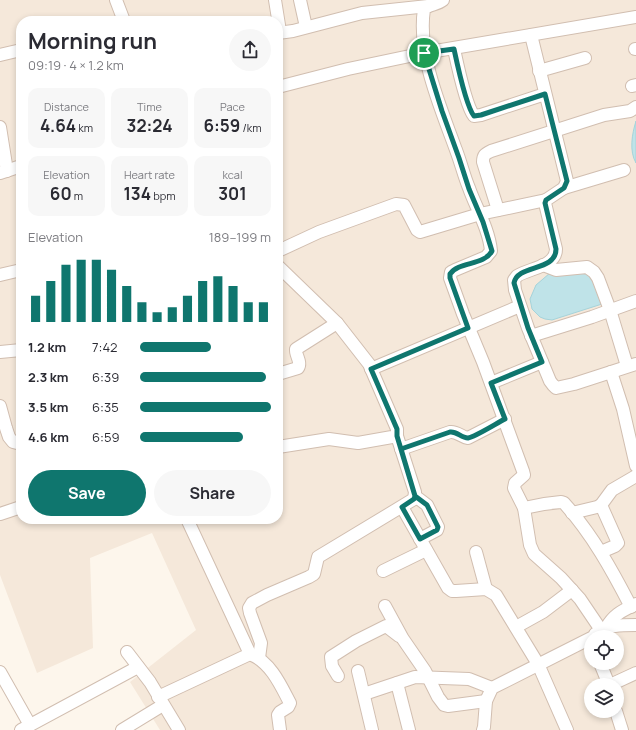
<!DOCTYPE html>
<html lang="en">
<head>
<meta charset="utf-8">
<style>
	body { margin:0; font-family:Manrope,sans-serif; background:#f7f7f7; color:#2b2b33; height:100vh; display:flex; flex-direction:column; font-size:15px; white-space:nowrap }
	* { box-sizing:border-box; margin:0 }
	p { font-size:13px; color:#7c7c81 }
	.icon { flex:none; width:22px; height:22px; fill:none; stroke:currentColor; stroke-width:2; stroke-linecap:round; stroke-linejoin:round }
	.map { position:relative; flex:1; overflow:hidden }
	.sheet { position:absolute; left:16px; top:16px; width:267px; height:508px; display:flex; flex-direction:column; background:#fff; border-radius:16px; box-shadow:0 2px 6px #0003 }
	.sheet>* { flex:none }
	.fabs { position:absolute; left:584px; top:630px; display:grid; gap:8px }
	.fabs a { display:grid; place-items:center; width:40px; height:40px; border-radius:50%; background:#fff; box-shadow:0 2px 6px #0003; font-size:20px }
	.pin { position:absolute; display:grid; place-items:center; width:34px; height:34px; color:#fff; margin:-17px; border:2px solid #fff; border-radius:50%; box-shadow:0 1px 4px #0007 }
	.round { display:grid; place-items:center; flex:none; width:42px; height:42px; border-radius:21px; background:#f7f7f7 }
	.summary { display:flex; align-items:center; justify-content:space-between; height:68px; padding:0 12px }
	h1 { font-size:22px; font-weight:700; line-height:30px }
	.metrics { display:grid; grid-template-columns:repeat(3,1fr); gap:6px; height:68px; padding:4px 12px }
	.metrics div { display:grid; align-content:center; border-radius:10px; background:#f7f7f7; text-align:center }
	.metrics b { font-size:17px; font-weight:700 }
	.metrics small { font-size:11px; font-weight:400 }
	.metrics p { font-size:11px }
	.chart { height:112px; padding:8px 12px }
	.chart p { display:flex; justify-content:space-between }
	.chart svg { width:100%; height:72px; margin-top:4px; stroke:#0f766e; stroke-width:6 }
	.button { display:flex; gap:8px; margin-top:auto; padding:8px 12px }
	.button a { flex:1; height:46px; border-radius:24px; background:#0f766e; color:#fff; font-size:16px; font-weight:700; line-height:46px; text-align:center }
	.button a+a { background:#f7f7f7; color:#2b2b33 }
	ul { padding:0 12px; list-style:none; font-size:13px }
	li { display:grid; grid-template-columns:64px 48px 1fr; align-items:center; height:30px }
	li i { height:10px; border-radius:5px; background:#0f766e }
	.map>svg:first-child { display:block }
</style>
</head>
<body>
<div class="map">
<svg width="636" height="730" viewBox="0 0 636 730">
	<rect width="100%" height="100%" fill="#fdf6ec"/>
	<!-- residential -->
	<path fill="#f5e8da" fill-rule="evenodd" d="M0 0H636V730H160L130 682 196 630 152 533 90 558 93 648 37 673 0 575ZM21 21H278V519H21ZM591 637H617V663H591ZM591 685H617V711H591Z"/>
	<!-- water -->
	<g fill="#bfe3e8" stroke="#a5d3da">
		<path d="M636 121V163C629 151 632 134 636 121Z"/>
		<path d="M575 269 594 276 602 304 552 320 545 319 540 317 532 309 530 299 536 285 550 273Z"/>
	</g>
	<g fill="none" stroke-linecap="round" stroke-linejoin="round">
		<defs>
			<g id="minor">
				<path d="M116 0 124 21"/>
				<path d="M275 0 279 25 278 33"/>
				<path d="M300 0 306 27"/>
				<path d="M443 0C437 5 429 4 424 9 417 55 441 108 456 150 461 163 464 176 469 188 476 208 489 229 491 251L486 257 455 270 451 272 450 278 463 314 483 362 523 471 524 475 515 483 514 488 524 508 530 545 534 554 561 578 580 599 601 630"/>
				<path d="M278 33 293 31 362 13 428 6"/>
				<path d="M531 35 567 181 564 188 546 200 545 203 556 249C556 267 529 268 517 276L514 280 515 290 528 328 550 381 553 385 556 388 574 384 636 364"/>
				<path d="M454 49C457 63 466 106 474 116L481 115 545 94"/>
				<path d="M635 49H636"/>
				<path d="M0 55 21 50"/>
				<path d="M539 71 585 58"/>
				<path d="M632 86 636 85"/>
				<path d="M278 87 348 69 424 53 636 17"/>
				<path d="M0 127 7 171"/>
				<path d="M0 173 21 166"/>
				<path d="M564 188 624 170"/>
				<path d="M498 210 483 162C483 155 485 154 491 151L604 115 630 111 636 107"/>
				<path d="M278 251 319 232 396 204 404 205 417 230 420 232 480 214 546 200"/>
				<path d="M543 265 556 270 587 267 594 272 598 278 610 310 627 366"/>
				<path d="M278 266 337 323 369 364 397 429V436L392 437 358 443 329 439 278 447"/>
				<path d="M0 275 21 270"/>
				<path d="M531 336 592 317 636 301"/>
				<path d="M0 352 21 350"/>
				<path d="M371 369 520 306"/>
				<path d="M611 372 623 409 636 466"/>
				<path d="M278 374 298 368C302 362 295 355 296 349L337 323"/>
				<path d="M491 383 542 362"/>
				<path d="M0 406 6 428 9 437 13 442 21 444"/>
				<path d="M401 449 450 432C457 431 461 437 468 438L505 419"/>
				<path d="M415 496 427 505 438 527 437 530 420 539"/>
				<path d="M402 507 448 588 452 591H456L486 589 496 595 538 664 567 730"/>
				<path d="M524 508C536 505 548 503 561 502L564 503C592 534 612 570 631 607"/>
				<path d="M572 513 597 507 601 505 612 490 636 476"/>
				<path d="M0 514 21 507"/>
				<path d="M476 552 486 589"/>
				<path d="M601 552 615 546 618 543 601 505"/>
				<path d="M383 571 426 550"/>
				<path d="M385 606 403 639 425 671 438 697 444 705 448 706 486 701"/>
				<path d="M516 627 543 612 572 590"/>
				<path d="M606 628C614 614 622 611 636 604"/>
				<path d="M595 634C608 625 621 625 636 625"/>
				<path d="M127 652 150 682 179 730"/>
				<path d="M252 655C271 663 281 686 290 703L288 707 280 712 278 715 280 730"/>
				<path d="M259 658 261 643 250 613 249 608 252 603 267 595 309 577 314 574 318 557 414 499 415 492 397 436"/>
				<path d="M600 663 609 685"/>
				<path d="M358 671 372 730"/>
				<path d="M0 672 30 725"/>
				<path d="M338 676 332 666 331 657 356 641 386 626 399 636"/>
				<path d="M397 683 409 730"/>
				<path d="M610 685 636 673"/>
				<path d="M364 694 415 677 469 679 492 688"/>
				<path d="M158 697 250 654 187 519"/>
				<path d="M616 711 622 730"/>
				<path d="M21 730 138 667"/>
				<path d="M122 730 163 705"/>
				<path d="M483 730 484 727 486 701 492 688 591 638"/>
			</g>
		</defs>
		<!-- minor casing -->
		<use href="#minor" stroke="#d1beb0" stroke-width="14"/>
		<!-- minor -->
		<use href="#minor" stroke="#fff" stroke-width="12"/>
	</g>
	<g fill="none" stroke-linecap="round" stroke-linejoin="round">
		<defs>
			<path id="route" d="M424 53 442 111 459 158 469 189 483 222 492 251C484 266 459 261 450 274V278L468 328 371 369 397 429V436L415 496 414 499 402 507 420 539 437 530 438 527 427 505 415 496 401 449 450 432C457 431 461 438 468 438 475 437 497 423 505 419L491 383 542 362 528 328 514 283C517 264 556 272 556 249L545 203 546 200 564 188 567 181 545 94 481 115 474 116C466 106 457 63 454 49L424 53"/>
		</defs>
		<!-- route casing -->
		<use href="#route" stroke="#fff" stroke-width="8"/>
		<!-- route -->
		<use href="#route" stroke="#0f766e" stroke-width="5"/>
	</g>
</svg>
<div class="fabs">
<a><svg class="icon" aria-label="locate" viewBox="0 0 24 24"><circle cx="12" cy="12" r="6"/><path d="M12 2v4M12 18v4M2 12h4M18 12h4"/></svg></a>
<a><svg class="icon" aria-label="layers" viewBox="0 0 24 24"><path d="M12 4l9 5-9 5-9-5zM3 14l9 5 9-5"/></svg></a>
</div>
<div class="pin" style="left:424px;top:53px;background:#1e9e55"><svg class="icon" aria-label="arrive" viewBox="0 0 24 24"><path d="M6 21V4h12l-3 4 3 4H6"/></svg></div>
<section class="sheet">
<div class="summary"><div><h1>Morning run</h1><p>09:19 · 4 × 1.2 km</p></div><a class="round"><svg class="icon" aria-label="share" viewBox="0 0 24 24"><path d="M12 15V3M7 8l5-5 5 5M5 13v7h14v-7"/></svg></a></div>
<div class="metrics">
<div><p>Distance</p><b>4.64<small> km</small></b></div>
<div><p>Time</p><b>32:24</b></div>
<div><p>Pace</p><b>6:59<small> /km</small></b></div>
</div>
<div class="metrics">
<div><p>Elevation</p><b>60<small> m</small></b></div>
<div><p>Heart rate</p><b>134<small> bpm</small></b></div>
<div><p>kcal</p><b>301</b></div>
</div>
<div class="chart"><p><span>Elevation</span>189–199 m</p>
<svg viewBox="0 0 160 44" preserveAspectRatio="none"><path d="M5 44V28M15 44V19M25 44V9M35 44V6M45 44V6M55 44V12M65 44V22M75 44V32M85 44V38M95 44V35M105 44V28M115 44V19M125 44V16M135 44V22M145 44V32M155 44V32"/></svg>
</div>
<ul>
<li><b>1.2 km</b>7:42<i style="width:54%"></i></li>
<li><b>2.3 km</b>6:39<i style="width:96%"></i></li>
<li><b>3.5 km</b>6:35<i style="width:100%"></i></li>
<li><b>4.6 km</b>6:59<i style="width:79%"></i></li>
</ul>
<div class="button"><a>Save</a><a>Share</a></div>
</section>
</div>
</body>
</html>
